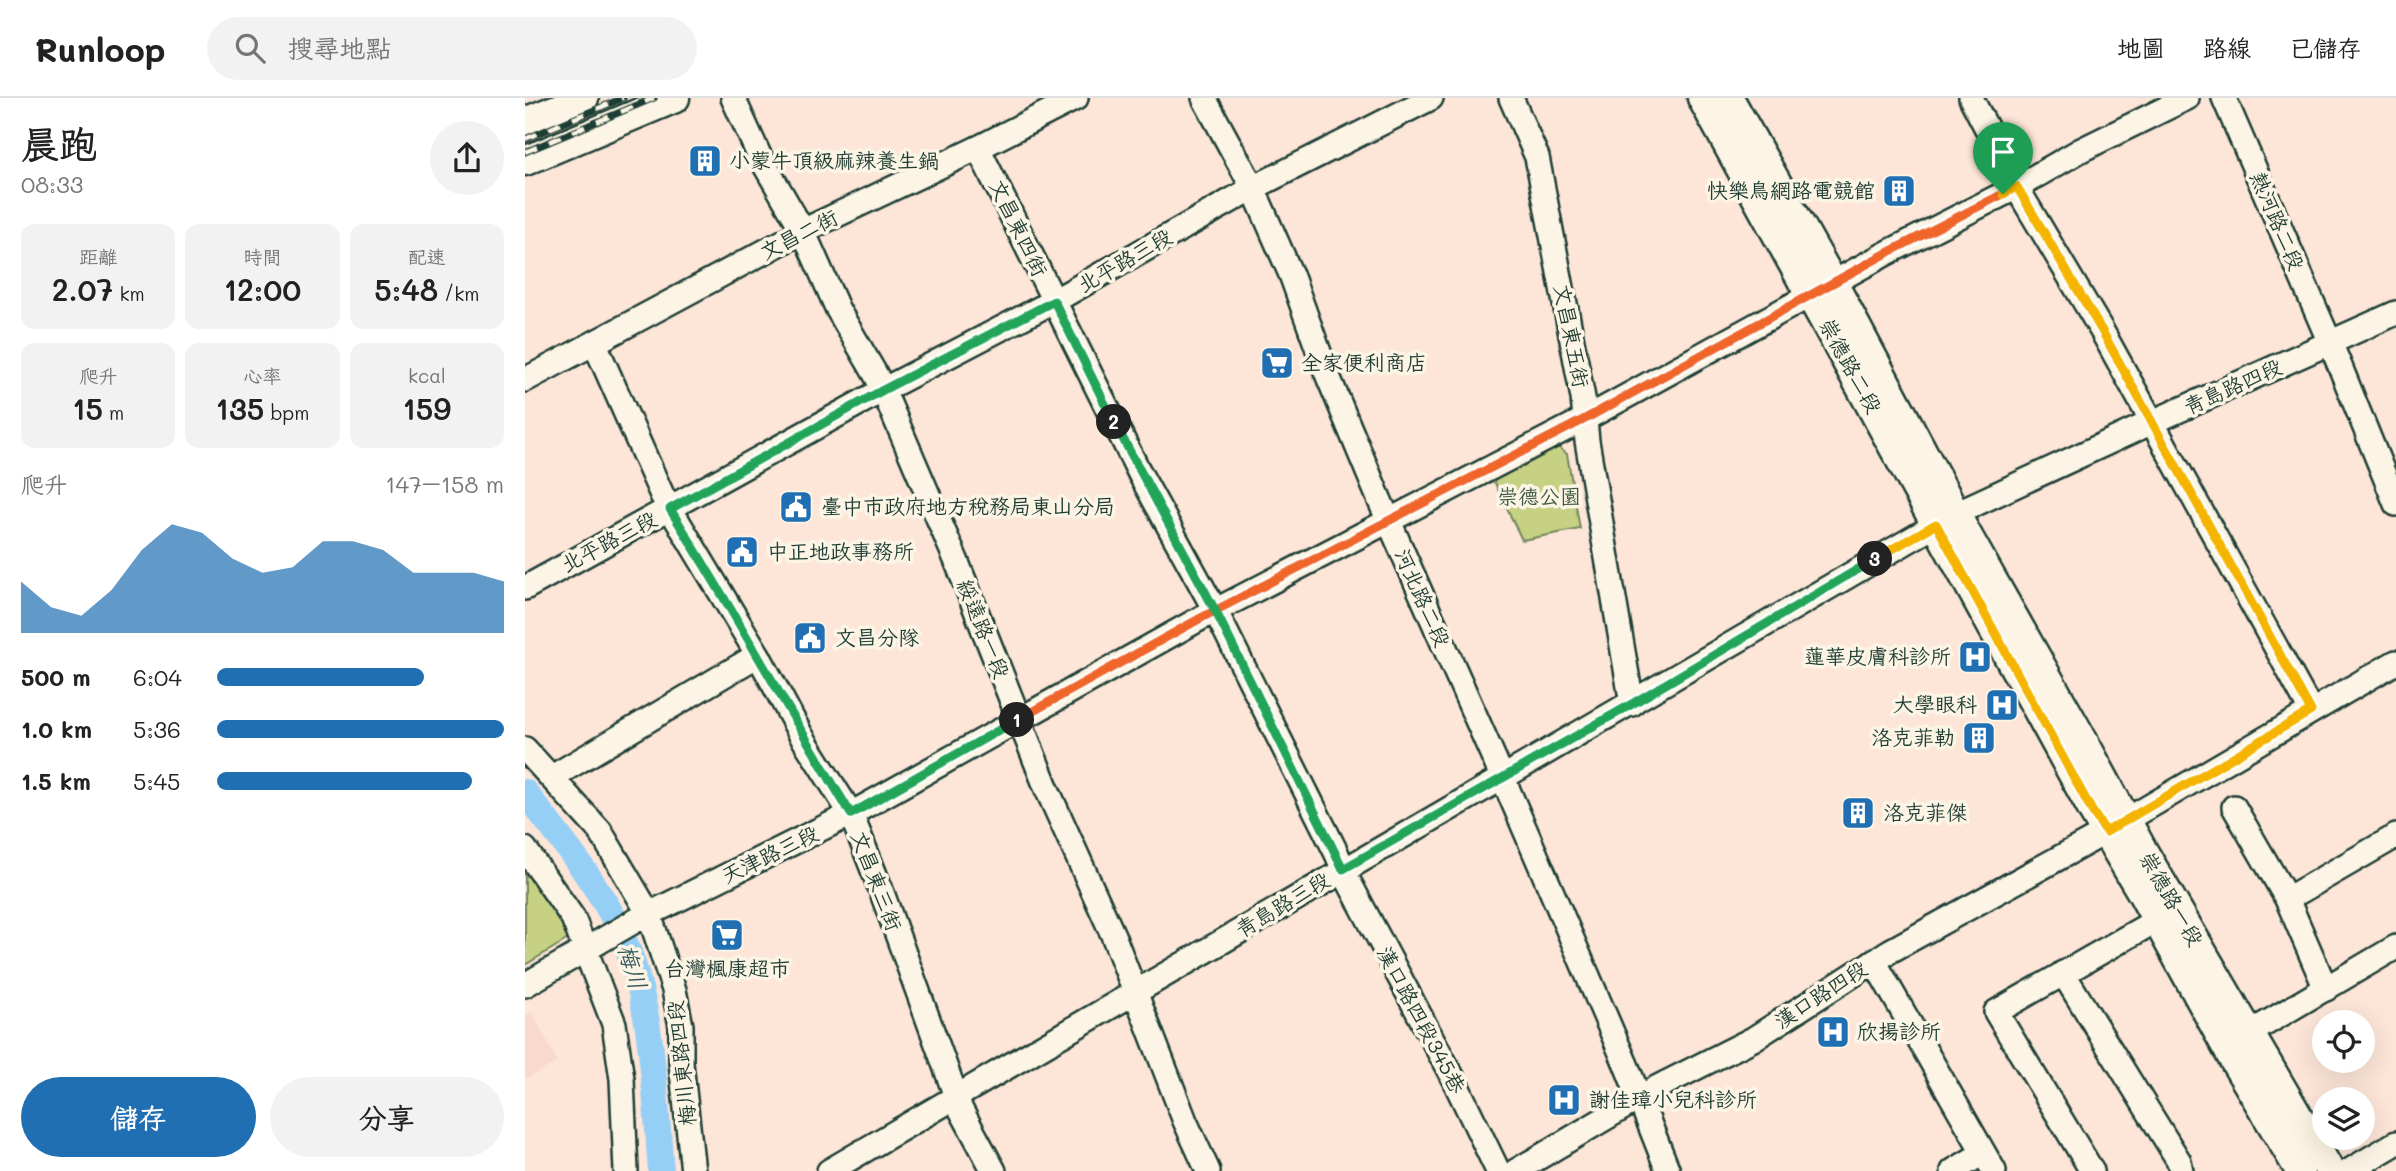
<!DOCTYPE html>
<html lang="zh-TW">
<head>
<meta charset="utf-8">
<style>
	body { margin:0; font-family:Mali,"LXGW WenKai TC",sans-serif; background:#f2f2f2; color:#222; height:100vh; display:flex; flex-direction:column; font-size:26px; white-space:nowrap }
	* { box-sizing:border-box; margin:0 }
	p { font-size:23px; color:#767676 }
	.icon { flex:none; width:38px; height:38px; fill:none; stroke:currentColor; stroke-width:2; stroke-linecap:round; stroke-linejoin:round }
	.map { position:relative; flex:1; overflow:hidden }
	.details { display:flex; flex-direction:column; background:#fff; width:525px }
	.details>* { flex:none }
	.tools { position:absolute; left:1787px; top:912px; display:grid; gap:14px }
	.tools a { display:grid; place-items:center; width:63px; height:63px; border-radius:50%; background:#fff; box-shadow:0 7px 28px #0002; font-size:35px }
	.pin { position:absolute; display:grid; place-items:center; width:60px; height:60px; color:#fff; margin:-72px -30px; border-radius:50% 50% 50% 0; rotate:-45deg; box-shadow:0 0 7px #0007 }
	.pin .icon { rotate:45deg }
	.km { position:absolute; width:35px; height:35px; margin:-18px; border-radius:50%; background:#222; color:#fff; font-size:19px; line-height:35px; text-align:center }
	.round { display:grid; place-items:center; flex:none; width:74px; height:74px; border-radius:37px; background:#f2f2f2 }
	.summary { display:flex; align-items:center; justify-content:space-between; height:119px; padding:0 21px }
	h1 { font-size:38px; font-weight:600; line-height:52px }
	.figures { display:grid; grid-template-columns:repeat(3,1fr); gap:10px; height:119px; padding:7px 21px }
	.figures div { display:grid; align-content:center; border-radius:14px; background:#f2f2f2; text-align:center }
	.figures b { font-size:30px; font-weight:600 }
	.figures small { font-size:19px; font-weight:400 }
	.figures p { font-size:19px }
	.chart { height:196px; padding:14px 21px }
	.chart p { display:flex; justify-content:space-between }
	.chart svg { width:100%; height:126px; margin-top:7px; fill:#1f6fb2; opacity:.7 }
	.action { display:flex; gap:14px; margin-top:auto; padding:14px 21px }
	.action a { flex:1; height:80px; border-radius:42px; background:#1f6fb2; color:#fff; font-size:28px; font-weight:600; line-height:80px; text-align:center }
	.action a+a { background:#f2f2f2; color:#222 }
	ul { padding:0 21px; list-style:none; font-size:23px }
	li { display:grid; grid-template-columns:112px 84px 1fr; align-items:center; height:52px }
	li i { height:18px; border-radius:9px; background:#1f6fb2 }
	header { display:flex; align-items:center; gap:42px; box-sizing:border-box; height:98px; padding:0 35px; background:#fff; border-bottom:2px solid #e0e0e0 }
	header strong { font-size:33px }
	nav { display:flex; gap:38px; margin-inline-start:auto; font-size:24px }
	.search { width:490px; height:63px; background:#f2f2f2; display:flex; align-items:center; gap:18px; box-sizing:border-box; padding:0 24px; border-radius:38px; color:#767676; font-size:26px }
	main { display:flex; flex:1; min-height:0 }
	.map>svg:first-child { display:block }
</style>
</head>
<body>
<header>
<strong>Runloop</strong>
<div class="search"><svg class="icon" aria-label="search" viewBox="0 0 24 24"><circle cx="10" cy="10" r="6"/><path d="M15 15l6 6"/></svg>搜尋地點</div>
<nav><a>地圖</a><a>路線</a><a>已儲存</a></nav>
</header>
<main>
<section class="details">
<div class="summary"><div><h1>晨跑</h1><p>08:33</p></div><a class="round"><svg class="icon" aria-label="share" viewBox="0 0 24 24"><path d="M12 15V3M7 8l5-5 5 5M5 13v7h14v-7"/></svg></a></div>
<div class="figures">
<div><p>距離</p><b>2.07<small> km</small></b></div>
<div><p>時間</p><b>12:00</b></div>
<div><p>配速</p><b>5:48<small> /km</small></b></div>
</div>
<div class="figures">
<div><p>爬升</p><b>15<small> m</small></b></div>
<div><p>心率</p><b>135<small> bpm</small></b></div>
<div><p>kcal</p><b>159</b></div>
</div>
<div class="chart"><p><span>爬升</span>147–158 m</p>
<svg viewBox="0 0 160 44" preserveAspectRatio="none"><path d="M0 44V26L10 35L20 38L30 29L40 15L50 6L60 9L70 18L80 23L90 21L100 12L110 12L120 15L130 23L140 23L150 23L160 26V44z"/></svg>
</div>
<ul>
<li><b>500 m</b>6:04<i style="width:72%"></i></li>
<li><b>1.0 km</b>5:36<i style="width:100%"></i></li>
<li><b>1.5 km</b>5:45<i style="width:89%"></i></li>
</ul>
<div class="action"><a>儲存</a><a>分享</a></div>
</section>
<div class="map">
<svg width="1871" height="1073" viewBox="0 0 1871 1073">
	<rect width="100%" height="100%" fill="#fde6d8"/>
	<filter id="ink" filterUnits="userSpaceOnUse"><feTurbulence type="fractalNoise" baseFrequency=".0143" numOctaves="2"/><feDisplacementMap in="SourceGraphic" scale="14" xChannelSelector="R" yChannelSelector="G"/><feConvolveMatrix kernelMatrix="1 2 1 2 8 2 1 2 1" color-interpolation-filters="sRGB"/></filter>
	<g filter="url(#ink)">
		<!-- built -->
		<path fill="#f9d9cc" d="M7 914 33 964 0 981V918Z"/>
		<!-- green -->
		<g fill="#c6d184" stroke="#72875c" stroke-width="2">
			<path d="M1033 349 1042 356 1055 431 997 442 968 381Z"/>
			<path d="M0 766 48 838 0 867Z"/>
		</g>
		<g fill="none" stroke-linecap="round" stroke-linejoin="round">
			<!-- river -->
			<path stroke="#96cff6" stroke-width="26" d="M0 694C30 734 63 773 87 817 129 892 129 989 136 1073"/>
			<defs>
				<g id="minor">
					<path d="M208 0 234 57 278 133 313 212 352 279 365 308 431 462 521 689 588 837 660 1023 683 1073"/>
					<path d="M679 0 728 90 767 179 800 271 855 403 983 692 1102 969 1143 1073"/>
					<path d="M986 0 1012 59 1058 300 1062 343 1107 606"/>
					<path d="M1446 0 1499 102 1577 233 1786 613"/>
					<path d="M1699 0 1812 261 1871 406"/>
					<path d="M453 50 615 376 691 514 811 754 824 784 929 982 973 1073"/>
					<path d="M70 246 137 397 233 557 276 637 326 716 356 792 436 1012 469 1073"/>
					<path d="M0 282 278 133 453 50 551 0"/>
					<path d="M0 490 358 292 529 203 728 90 906 0"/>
					<path d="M0 651 75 733 124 816 149 892 156 928V965L168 1073"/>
					<path d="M27 679 233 557"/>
					<path d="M1709 709 1762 801 1801 891"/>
					<path d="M0 751 48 820 89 926 97 981 101 1073"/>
					<path d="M1762 801 1871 738"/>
					<path d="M1349 863 1469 1073"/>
					<path d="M1538 875 1654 1063 1656 1073"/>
					<path d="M0 887 108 824 326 716 676 520 1060 321 1362 155 1492 89 1556 52 1662 0"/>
					<path d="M1711 943 1871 849"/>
					<path d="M304 1073 1431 415 1612 331 1871 215"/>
					<path d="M991 1073 1133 989 1228 941 1365 853 1581 734 1871 564"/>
					<path d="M1428 1073 1458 1055"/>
					<path d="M1567 1073 1471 914 1632 822"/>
					<path d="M1824 1073 1871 1045"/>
				</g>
				<g id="major">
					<path d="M1177 0 1568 713 1617 795 1708 961 1775 1073"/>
					<path d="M1204 0 1308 185 1441 435 1559 644 1617 751 1805 1073"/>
					<path d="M0 24 59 0"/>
					<path d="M0 63 150 0"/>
				</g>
			</defs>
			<!-- minor casing -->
			<use href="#minor" stroke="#1f3d34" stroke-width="28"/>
			<!-- major casing -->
			<use href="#major" stroke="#1f3d34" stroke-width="33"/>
			<!-- minor -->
			<use href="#minor" stroke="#fcf5e5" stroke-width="23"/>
			<!-- major -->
			<use href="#major" stroke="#fcf5e5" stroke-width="28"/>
			<defs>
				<g id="rail">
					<path d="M0 41 98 0"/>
					<path d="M0 54 129 0"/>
				</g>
			</defs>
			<!-- rail casing -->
			<use href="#rail" stroke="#1f3d34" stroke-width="7"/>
			<!-- rail -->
			<use href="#rail" stroke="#fcf5e5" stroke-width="4.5" stroke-dasharray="13" stroke-linecap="butt"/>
		</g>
	</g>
	<g fill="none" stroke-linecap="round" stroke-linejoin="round" filter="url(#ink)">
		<defs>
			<path id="split-1" d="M492 622 676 520 1060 321 1362 155 1478 96"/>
			<path id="split-2" d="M492 622 326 716C264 615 208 511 145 411L358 292 529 203 589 324"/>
			<path id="split-3" d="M589 324 691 514 818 771 1107 606 1350 461"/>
			<path id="split-4" d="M1350 461 1411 426 1567 713 1581 734 1786 613 1577 233 1492 89 1478 96"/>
		</defs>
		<!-- split-1 casing -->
		<use href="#split-1" stroke="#fff" stroke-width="14"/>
		<!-- split-2 casing -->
		<use href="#split-2" stroke="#fff" stroke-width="14"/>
		<!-- split-3 casing -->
		<use href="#split-3" stroke="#fff" stroke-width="14"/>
		<!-- split-4 casing -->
		<use href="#split-4" stroke="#fff" stroke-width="14"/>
		<!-- split-1 -->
		<use href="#split-1" stroke="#f0652b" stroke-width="9"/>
		<!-- split-2 -->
		<use href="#split-2" stroke="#22a559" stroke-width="9"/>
		<!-- split-3 -->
		<use href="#split-3" stroke="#22a559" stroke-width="9"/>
		<!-- split-4 -->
		<use href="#split-4" stroke="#f5b400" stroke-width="9"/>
	</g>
	<!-- icons -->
	<defs>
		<symbol id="building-square" viewBox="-11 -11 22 22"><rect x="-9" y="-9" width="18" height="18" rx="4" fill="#1f6fb2" stroke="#fcf5e5"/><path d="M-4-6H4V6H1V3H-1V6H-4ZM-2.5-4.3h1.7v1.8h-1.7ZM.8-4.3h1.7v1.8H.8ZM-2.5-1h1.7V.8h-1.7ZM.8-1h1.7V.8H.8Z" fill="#fff"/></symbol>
		<symbol id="supermarket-square" viewBox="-11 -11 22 22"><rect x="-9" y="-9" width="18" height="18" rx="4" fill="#1f6fb2" stroke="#fcf5e5"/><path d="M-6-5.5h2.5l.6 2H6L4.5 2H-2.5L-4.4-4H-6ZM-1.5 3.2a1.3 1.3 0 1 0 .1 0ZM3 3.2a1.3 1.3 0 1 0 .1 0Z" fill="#fff"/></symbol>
		<symbol id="civic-square" viewBox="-11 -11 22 22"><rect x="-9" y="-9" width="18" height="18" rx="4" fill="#1f6fb2" stroke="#fcf5e5"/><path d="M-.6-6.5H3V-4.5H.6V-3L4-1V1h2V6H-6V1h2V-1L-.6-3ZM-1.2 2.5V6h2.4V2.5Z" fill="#fff"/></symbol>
		<symbol id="hospital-square" viewBox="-11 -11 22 22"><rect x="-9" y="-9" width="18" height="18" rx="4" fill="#1f6fb2" stroke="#fcf5e5"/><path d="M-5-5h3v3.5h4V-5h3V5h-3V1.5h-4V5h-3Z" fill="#fff"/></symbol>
	</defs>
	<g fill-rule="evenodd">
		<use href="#building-square" x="161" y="44" width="38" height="38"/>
		<use href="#building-square" x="1355" y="74" width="38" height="38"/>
		<use href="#supermarket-square" x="733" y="246" width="38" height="38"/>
		<use href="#civic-square" x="252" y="390" width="38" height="38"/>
		<use href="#civic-square" x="198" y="435" width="38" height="38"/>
		<use href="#civic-square" x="266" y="521" width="38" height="38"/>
		<use href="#hospital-square" x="1431" y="540" width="38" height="38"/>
		<use href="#hospital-square" x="1458" y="588" width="38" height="38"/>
		<use href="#building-square" x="1435" y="621" width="38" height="38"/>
		<use href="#building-square" x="1314" y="696" width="38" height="38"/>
		<use href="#supermarket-square" x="183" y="818" width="38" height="38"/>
		<use href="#hospital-square" x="1289" y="915" width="38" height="38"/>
		<use href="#hospital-square" x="1020" y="983" width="38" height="38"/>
	</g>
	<g text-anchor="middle" stroke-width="7" stroke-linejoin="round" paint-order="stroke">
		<!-- poi labels -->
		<g font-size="21" fill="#1f3d34" stroke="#fcf5e5" text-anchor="start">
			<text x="204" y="70">小蒙牛頂級麻辣養生鍋</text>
			<text x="1350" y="100" text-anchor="end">快樂鳥網路電競館</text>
			<text x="776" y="272">全家便利商店</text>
			<text x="296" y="416">臺中市政府地方稅務局東山分局</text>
			<text x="242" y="461">中正地政事務所</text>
			<text x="310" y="547">文昌分隊</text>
			<text x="1426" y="566" text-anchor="end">蓮華皮膚科診所</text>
			<text x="1452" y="614" text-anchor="end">大學眼科</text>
			<text x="1430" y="647" text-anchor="end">洛克菲勒</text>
			<text x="1358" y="722">洛克菲傑</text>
			<text x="202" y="878" text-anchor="middle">台灣楓康超市</text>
			<text x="1332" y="941">欣揚診所</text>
			<text x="1064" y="1009">謝佳璋小兒科診所</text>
		</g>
		<!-- street labels -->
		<g font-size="21" fill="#1f3d34" stroke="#fcf5e5">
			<text transform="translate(1752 123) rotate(67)" y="7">熱河路二段</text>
			<text transform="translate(493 130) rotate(64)" y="7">文昌東四街</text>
			<text transform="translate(274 137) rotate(-27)" y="7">文昌二街</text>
			<text transform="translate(600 163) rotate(-30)" y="7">北平路三段</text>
			<text transform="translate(1046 238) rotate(79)" y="7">文昌東五街</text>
			<text transform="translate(1325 268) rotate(61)" y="7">崇德路二段</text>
			<text transform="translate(1708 289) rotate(-24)" y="7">青島路四段</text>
			<text transform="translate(84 444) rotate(-28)" y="7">北平路三段</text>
			<text transform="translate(897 500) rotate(66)" y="7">河北路二段</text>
			<text transform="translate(458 531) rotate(68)" y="7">綏遠路一段</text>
			<text transform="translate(245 757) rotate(-26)" y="7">天津路三段</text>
			<text transform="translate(351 783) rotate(69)" y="7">文昌東三街</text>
			<text transform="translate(1646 801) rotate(60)" y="7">崇德路一段</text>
			<text transform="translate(758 807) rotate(-31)" y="7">青島路三段</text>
			<text transform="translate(1296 897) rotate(-33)" y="7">漢口路四段</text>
			<text transform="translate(896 922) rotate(62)" y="7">漢口路四段345巷</text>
			<text transform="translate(157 965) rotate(-96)" y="7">梅川東路四段</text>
		</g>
		<!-- park labels -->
		<g font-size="21" fill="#405b44" stroke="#fcf5e5">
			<text x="1014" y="406">崇德公園</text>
		</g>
		<!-- water labels -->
		<g font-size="23" font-style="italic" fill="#375a5b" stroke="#fcf5e5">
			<text transform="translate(107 869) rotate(73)" y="8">梅川</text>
		</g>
	</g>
</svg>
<div class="tools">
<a><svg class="icon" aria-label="locate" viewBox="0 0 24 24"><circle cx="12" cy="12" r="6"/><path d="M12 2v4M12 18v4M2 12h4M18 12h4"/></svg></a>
<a><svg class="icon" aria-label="layers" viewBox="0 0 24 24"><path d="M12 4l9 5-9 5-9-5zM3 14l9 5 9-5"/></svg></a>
</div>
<div class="pin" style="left:1478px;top:96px;background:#1e9e55"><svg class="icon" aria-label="arrive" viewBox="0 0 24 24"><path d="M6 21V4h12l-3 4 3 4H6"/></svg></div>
<b class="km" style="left:492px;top:622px">1</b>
<b class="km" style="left:589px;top:324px">2</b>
<b class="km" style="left:1350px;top:461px">3</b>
</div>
</main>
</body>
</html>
